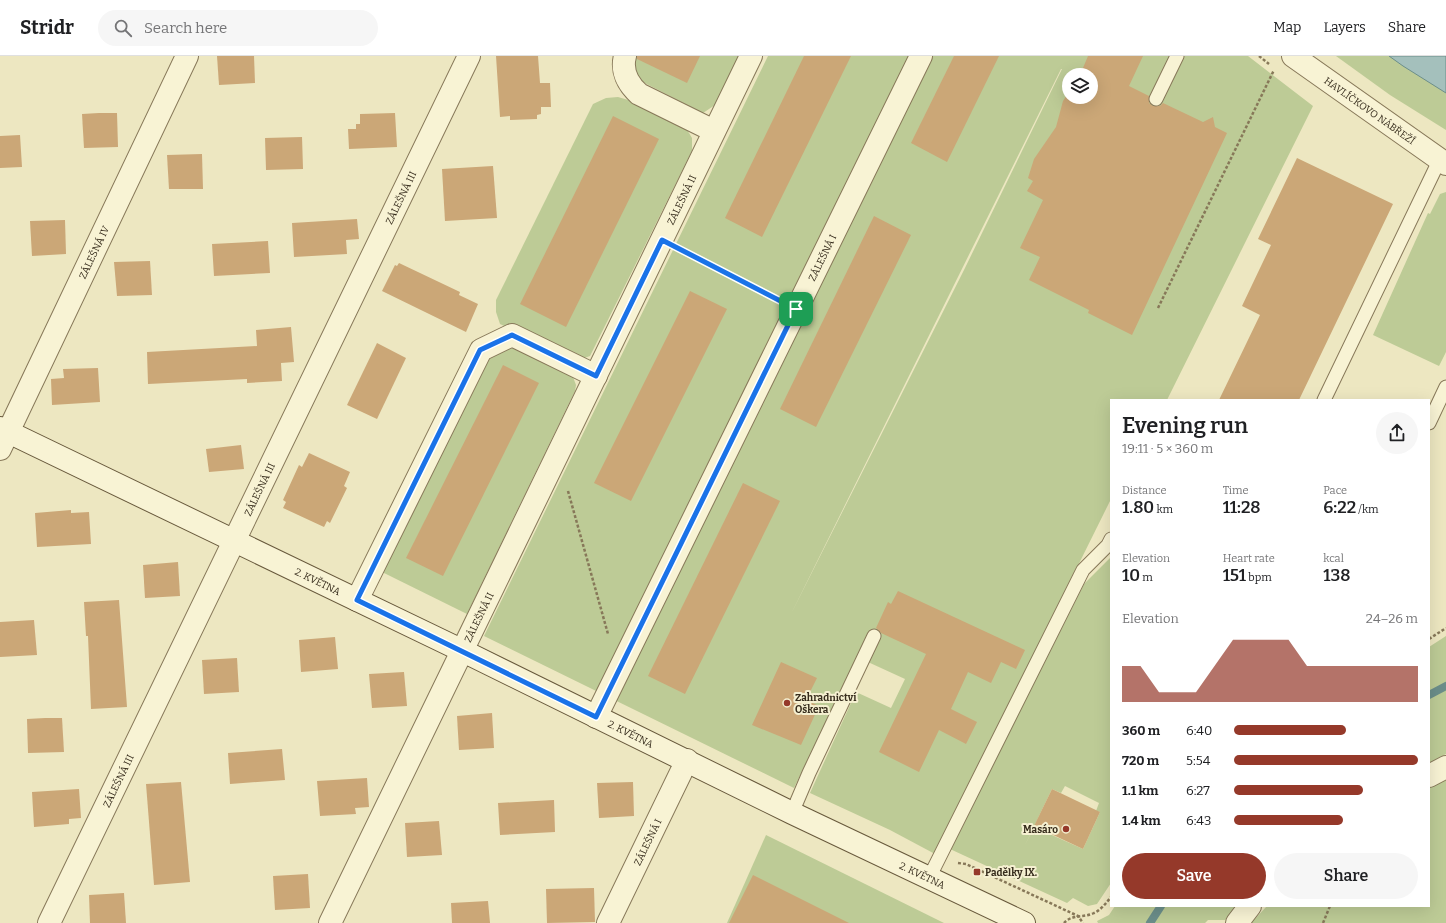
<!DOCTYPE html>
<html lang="en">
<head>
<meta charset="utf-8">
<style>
	body { margin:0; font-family:Bitter,serif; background:#f6f6f6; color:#202124; height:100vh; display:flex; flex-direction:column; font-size:15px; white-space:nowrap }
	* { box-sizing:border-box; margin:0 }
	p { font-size:13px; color:#757577 }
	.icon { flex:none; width:22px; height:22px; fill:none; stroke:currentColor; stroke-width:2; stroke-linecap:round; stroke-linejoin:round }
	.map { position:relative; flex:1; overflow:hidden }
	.side { position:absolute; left:1110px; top:343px; width:320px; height:508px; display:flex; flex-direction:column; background:#fff; border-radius:0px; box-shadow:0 4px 16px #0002 }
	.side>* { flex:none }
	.fabs { position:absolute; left:1062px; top:12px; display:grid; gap:8px }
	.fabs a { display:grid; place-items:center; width:36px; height:36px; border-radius:50%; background:#fff; box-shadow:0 4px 16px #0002; font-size:20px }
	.pin { position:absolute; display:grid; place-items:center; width:34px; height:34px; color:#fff; margin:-17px; border-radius:8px; box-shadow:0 2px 6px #0006 }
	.round { display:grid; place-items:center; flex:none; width:42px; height:42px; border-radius:21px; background:#f6f6f6 }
	.headline { display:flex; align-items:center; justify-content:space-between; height:68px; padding:0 12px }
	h1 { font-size:22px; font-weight:600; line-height:30px }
	.stats { display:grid; grid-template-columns:repeat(3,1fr); gap:6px; height:68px; padding:4px 12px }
	.stats div { display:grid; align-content:center }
	.stats b { font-size:17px; font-weight:600 }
	.stats small { font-size:11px; font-weight:400 }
	.stats p { font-size:11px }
	.chart { height:112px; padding:8px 12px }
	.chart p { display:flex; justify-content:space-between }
	.chart svg { width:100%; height:72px; margin-top:4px; fill:#95392a; opacity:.7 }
	.button { display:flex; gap:8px; margin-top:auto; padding:8px 12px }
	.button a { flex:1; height:46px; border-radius:24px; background:#95392a; color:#fff; font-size:16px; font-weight:600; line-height:46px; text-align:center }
	.button a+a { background:#f6f6f6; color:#202124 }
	ul { padding:0 12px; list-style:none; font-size:13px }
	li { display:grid; grid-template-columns:64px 48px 1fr; align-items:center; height:30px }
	li i { height:10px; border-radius:5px; background:#95392a }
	header { display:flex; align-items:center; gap:24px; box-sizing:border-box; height:56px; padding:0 20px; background:#fff; border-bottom:1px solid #e0e0e0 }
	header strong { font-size:19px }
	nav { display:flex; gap:22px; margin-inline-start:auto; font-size:14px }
	.search { width:280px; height:36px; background:#f6f6f6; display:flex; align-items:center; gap:10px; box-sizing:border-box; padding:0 14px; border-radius:22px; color:#757577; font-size:15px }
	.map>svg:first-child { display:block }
</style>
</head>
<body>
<header>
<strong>Stridr</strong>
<div class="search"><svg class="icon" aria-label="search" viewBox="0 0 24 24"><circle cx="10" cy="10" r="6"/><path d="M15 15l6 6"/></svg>Search here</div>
<nav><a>Map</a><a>Layers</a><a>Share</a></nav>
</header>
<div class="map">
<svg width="1446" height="867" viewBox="0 0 1446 867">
	<rect width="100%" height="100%" fill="#ede7c1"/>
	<!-- green -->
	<g fill="#bdcb96" fill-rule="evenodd">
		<path d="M636 0H740L715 49 703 57 635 22 632 8Z"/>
		<path d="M768 0H1248L1313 50 1167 344H1111V443L935 798 890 774 810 737 856 636 891 652 905 623 857 601 794 732 484 580ZM1062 13 964 214 791 558 1061 13ZM1069 19H1091V41H1069Z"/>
		<path d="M1336 0H1446V74L1390 39Z"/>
		<path d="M618 41 642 48 686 72 692 82V95L590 300 576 305 500 268 496 256V244L593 48 606 42Z"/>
		<path d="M1446 136V296L1439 310 1373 279 1428 157 1430 158 1440 138Z"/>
		<path d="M510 290 573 321 576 329 575 335 467 558 382 516 491 299Z"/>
		<path d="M1111 501V827L1097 848 1088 850 1073 842 1067 847 950 793 1084 528ZM1065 730 1099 747 1096 755 1100 756 1083 793 1034 771 1025 789 1052 733 1061 737Z"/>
		<path d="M1446 580V698L1429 707V591Z"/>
		<path d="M1446 720V867H1251L1267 850H1429V730Z"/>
		<path d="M766 779 944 867H727Z"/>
		<path d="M1115 850H1236L1225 864H1208L1205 867H1098L1097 865 1109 859Z"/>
	</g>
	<!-- water -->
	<path fill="#a4c0bc" stroke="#6b8e8a" d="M1389 0H1446V37L1403 10Z"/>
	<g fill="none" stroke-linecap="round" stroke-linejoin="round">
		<!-- stream -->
		<g stroke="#6b8e8a" stroke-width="8">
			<path d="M1429 639 1446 630"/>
			<path d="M1150 867 1161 850"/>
		</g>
	</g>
	<!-- building -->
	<g fill="#cba777">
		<path d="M217 0H254L255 27 219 29Z"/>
		<path d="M496 0H538L540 27H550L551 51H541V58L537 59V63L510 64V60L500 61Z"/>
		<path d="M637 0H700L687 27 637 3Z"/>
		<path d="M804 0H851L762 181 725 162Z"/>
		<path d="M954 0H999L947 106 911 87Z"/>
		<path d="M1088 0H1143L1129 30 1149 40V47L1153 50H1160L1163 47 1203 66 1213 61 1215 71 1227 77 1132 279 1088 257 1089 254 1029 224 1040 201 1020 192 1043 144 1027 135 1033 125 1028 122 1034 103 1056 71 1063 45 1069 36V41H1091V19H1080Z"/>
		<path d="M99 57H117L118 91 84 92 82 58Z"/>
		<path d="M395 57 397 91 349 93 348 73H356V68H360V58Z"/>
		<path d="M613 60 659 83 566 271 520 248Z"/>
		<path d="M20 79 22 111 0 112V80Z"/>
		<path d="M302 81 303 113 266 114 265 82Z"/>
		<path d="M202 98 203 133H169L167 99Z"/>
		<path d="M1297 102 1393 148 1299 344H1219L1260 259 1242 250 1271 189 1258 183Z"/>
		<path d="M493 110 497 162 445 165 442 113Z"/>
		<path d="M874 160 911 179 816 371 780 353Z"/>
		<path d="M357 163 359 183 346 184 347 198 294 201 292 167Z"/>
		<path d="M65 164 66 198 32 200 30 165Z"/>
		<path d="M268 185 270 217 214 220 212 188Z"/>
		<path d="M150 205 152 239 117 240 114 206Z"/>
		<path d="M399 207 460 236 459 239 478 248 466 276 382 235 395 209 397 210Z"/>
		<path d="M690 235 727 253 631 445 594 427Z"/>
		<path d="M291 271 294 306 281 307 282 325 247 327V323L148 328 147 296 257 290 256 274Z"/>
		<path d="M377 287 406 302 377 363 347 349Z"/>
		<path d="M503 309 539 327 443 520 406 502Z"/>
		<path d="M98 312 100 346 52 349 51 323 64 322 63 313Z"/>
		<path d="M241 389 244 413 209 416 206 393Z"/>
		<path d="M309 397 350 416 344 430 347 432 330 467 327 465 324 471 283 452 286 446 283 444 299 409 302 411Z"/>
		<path d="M743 427 780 445 685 638 648 620Z"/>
		<path d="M71 454V457L89 456 91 488 37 491 35 457Z"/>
		<path d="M178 506 180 540 145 542 143 509Z"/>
		<path d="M898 535 1025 594 1016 613 1001 606 991 627 968 616 951 653 977 666 966 688 939 674 919 716 879 696 926 598 881 577 876 572 888 546 891 548Z"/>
		<path d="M119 544 127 651 91 653 88 580H86L84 546Z"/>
		<path d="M34 564 37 599 0 601V566Z"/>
		<path d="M335 581 338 613 301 616 299 584Z"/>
		<path d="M237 602 239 636 204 638 202 604Z"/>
		<path d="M781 606 817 622 806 644 819 650 801 689 752 669Z"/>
		<path d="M404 616 407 650 372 652 369 618Z"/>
		<path d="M492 657 494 692 459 694 457 660Z"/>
		<path d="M45 662H62L64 696 28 697 27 663Z"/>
		<path d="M282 693 285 724 230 728 228 697Z"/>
		<path d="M367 722 369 751 355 752 356 758 320 760 317 725Z"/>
		<path d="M181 726 190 826 154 829 146 728Z"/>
		<path d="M633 726 634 760 599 762 597 727Z"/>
		<path d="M79 733 81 762 69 763V768L34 771 32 736Z"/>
		<path d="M1052 733 1100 756 1083 793 1034 770Z"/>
		<path d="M554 744 555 776 500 779 498 747Z"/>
		<path d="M439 765 442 799 407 801 405 767Z"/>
		<path d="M308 818 310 852 275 854 273 820Z"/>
		<path d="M753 819 849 867H729Z"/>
		<path d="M594 832 595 866 547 867 546 833Z"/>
		<path d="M124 837 126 867H90L89 839Z"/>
		<path d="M488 845 490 867H452L451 847Z"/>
	</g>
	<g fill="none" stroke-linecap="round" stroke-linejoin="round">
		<defs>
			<g id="lane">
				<path d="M1156 43 1177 0"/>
				<path d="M1324 344 1439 105"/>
				<path d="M1429 367 1446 331"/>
				<path d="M792 757 809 717 874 580"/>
				<path d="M929 822 1083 514 1108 489 1111 483"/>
			</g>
			<g id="street">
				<path d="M625 0C621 15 628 28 639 38L714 75"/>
				<path id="s1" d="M1293 0 1446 108"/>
				<path id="s2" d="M0 393 187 0"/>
				<path d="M357 544 481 294 512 279 596 320"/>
				<path id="s3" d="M596 661 921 0"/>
				<path d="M1429 720 1446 711"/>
				<path id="s4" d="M49 867 469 0"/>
				<path id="s5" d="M330 867 751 0"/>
				<path id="s6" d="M608 867 687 704"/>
				<path d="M1237 867 1250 850"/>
			</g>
			<g id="secondary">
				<path id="s7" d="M0 372 463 595 792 757 1024 867"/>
			</g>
		</defs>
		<!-- lane casing -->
		<use href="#lane" stroke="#877859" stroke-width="15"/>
		<!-- street casing -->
		<use href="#street" stroke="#877859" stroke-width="24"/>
		<!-- secondary casing -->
		<use href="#secondary" stroke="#68593c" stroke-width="24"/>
		<!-- path -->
		<g stroke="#877859" stroke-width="2.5" stroke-dasharray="3 2" stroke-linecap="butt">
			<path d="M1259 0 1269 8"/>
			<path d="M684 195 775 242"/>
			<path d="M1158 252 1274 14"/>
			<path d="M568 435 608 578"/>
			<path d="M1429 583 1446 572"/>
			<path d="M958 807 966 808 1078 860 1083 867"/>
			<path d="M1064 867C1072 858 1084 862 1094 857 1101 854 1106 847 1111 841"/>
			<path d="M1323 867 1330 850"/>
		</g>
		<!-- lane -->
		<use href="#lane" stroke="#f8f3d4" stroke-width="13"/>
		<!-- street -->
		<use href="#street" stroke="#f8f3d4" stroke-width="22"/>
		<!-- secondary -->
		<use href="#secondary" stroke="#f8f3d4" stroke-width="22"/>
	</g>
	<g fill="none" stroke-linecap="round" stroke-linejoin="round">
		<defs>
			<path id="route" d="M662 184 796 253 596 661 357 544 480 294 512 279 596 320Z"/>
		</defs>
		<!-- route casing -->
		<use href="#route" stroke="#fff" stroke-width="8"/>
		<!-- route -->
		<use href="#route" stroke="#1a73e8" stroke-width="5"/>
	</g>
	<!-- markers -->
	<g fill="#95392a" stroke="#f5f0d1" stroke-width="1.5">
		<circle cx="787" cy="647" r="4"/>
		<circle cx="1066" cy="773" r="4"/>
		<rect x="973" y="812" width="8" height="8" rx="2"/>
	</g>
	<g text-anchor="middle" stroke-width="4" stroke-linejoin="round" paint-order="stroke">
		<!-- street labels -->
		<g font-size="10" fill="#372d1d" stroke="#f5f0d1">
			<text dy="4" stroke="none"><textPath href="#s1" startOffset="94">HAVLÍČKOVO NÁBŘEŽÍ</textPath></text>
			<text dy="4" stroke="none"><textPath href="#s4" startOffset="806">ZÁLEŠNÁ III</textPath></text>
			<text dy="4" stroke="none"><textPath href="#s5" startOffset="804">ZÁLEŠNÁ II</textPath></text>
			<text dy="4" stroke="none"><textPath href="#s2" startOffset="218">ZÁLEŠNÁ IV</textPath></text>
			<text dy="4" stroke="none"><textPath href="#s3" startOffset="512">ZÁLEŠNÁ I</textPath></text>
			<text dy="4" stroke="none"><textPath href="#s4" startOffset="482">ZÁLEŠNÁ III</textPath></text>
			<text dy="4" stroke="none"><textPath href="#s7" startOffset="353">2. KVĚTNA</textPath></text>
			<text dy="4" stroke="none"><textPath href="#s5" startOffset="340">ZÁLEŠNÁ II</textPath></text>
			<text dy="4" stroke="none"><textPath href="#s7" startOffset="701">2. KVĚTNA</textPath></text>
			<text dy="4" stroke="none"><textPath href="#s4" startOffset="158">ZÁLEŠNÁ III</textPath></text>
			<text dy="4" stroke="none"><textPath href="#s6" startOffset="90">ZÁLEŠNÁ I</textPath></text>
			<text dy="4" stroke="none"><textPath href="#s7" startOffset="1025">2. KVĚTNA</textPath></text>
		</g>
		<!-- poi labels -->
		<g font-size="10" font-weight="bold" fill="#372d1d" stroke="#f5f0d1" text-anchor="start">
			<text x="795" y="645">Zahradnictví<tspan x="795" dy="12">Oškera</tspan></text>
			<text x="1058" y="777" text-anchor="end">Masáro</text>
			<text x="985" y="820">Padělky IX.</text>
		</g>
	</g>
</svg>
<div class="fabs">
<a><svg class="icon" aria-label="layers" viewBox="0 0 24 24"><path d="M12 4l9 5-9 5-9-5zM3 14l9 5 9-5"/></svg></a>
</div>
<div class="pin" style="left:796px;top:253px;background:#1e9e55"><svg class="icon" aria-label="arrive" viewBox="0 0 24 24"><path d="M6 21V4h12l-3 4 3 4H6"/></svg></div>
<section class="side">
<div class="headline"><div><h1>Evening run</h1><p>19:11 · 5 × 360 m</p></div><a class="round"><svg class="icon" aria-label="share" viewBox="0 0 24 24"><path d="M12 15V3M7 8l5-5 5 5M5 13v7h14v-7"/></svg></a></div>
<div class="stats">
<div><p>Distance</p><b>1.80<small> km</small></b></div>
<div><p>Time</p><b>11:28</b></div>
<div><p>Pace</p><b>6:22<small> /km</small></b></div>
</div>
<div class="stats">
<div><p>Elevation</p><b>10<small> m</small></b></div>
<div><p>Heart rate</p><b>151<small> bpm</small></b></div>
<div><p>kcal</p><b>138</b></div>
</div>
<div class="chart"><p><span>Elevation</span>24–26 m</p>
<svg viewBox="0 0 160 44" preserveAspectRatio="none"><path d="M0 44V22L10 22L20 38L30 38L40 38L50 22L60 6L70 6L80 6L90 6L100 22L110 22L120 22L130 22L140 22L150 22L160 22V44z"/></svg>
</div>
<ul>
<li><b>360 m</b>6:40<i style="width:61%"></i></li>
<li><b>720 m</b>5:54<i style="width:100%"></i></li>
<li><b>1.1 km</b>6:27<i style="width:70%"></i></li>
<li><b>1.4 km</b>6:43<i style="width:59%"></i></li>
</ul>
<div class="button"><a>Save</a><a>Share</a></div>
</section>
</div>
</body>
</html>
